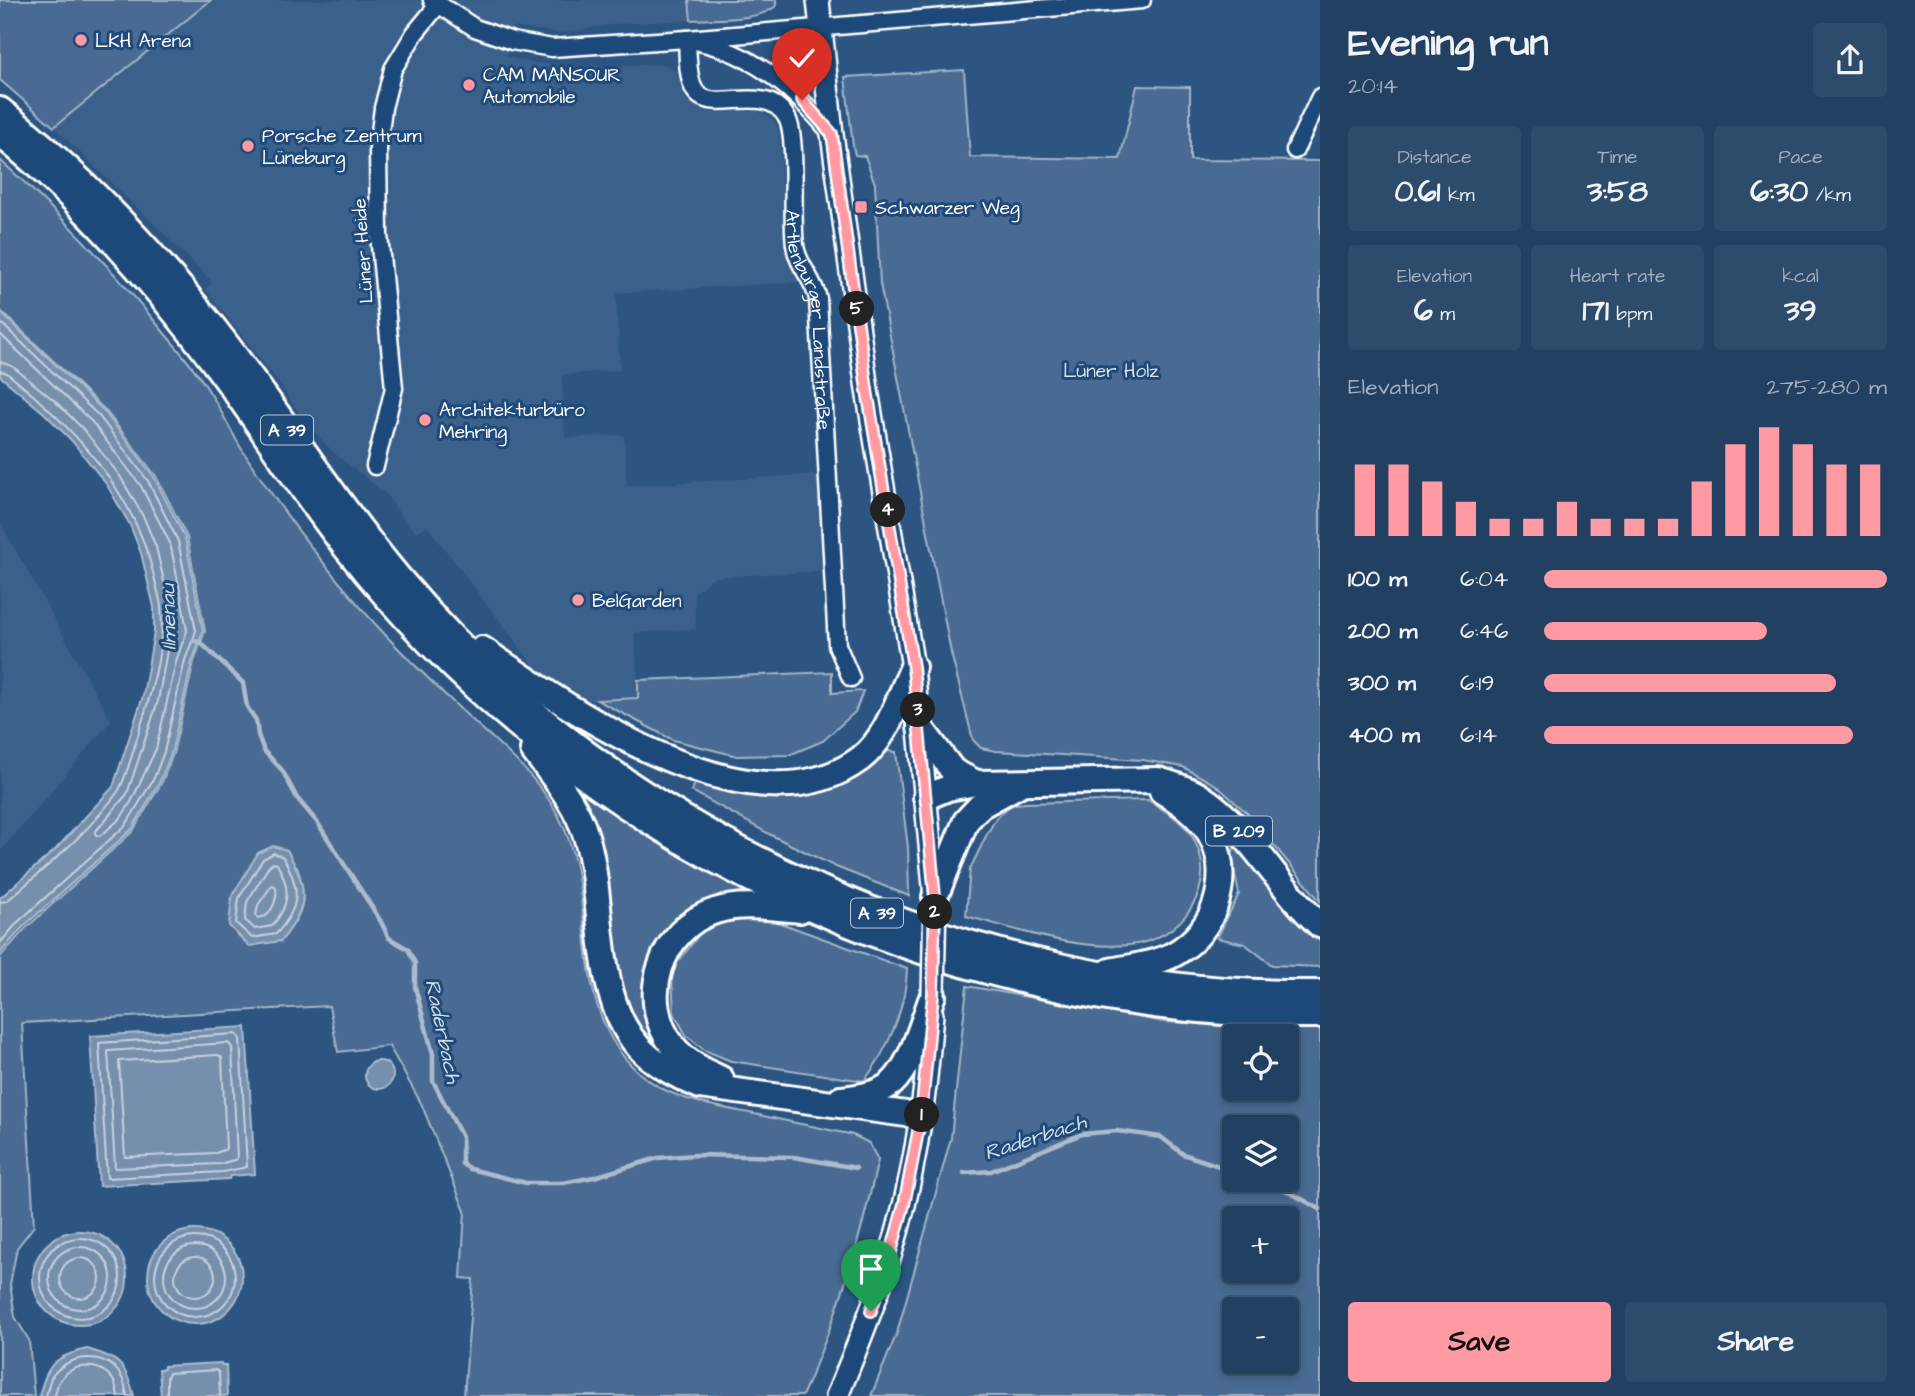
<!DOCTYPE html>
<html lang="en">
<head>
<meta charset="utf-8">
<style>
	body { margin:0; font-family:"Architects Daughter",sans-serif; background:#2d4b6b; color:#f1f3f6; height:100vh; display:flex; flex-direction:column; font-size:26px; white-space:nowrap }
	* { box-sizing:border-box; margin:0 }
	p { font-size:23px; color:#a2afbe }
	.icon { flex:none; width:38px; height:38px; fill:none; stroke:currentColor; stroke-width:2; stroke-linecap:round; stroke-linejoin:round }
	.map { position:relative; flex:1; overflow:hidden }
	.details { display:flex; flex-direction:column; background:#214062; width:595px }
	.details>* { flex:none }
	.controls { position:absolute; left:1222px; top:1024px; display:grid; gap:14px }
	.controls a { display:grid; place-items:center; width:77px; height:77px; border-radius:7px; background:#214062; box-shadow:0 4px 10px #0003,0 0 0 2px #3e5977; font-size:35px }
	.pin { position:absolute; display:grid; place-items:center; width:60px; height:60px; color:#fff; margin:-72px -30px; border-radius:50% 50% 50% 0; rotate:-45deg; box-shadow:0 0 7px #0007 }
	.pin .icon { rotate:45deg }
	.km { position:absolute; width:35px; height:35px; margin:-18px; border-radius:50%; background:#222; color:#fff; font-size:19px; line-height:35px; text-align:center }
	.round { display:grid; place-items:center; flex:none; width:74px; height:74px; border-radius:7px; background:#2d4b6b }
	.summary { display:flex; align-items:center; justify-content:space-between; height:119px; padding:0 28px }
	h1 { font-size:38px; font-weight:700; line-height:52px }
	.figures { display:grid; grid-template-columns:repeat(3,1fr); gap:10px; height:119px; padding:7px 28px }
	.figures div { display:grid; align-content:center; border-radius:7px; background:#2d4b6b; text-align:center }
	.figures b { font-size:30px; font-weight:700 }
	.figures small { font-size:19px; font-weight:400 }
	.figures p { font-size:19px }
	.chart { height:196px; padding:14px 28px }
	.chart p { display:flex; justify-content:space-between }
	.chart svg { width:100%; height:126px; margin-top:7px; stroke:#ff9aa2; stroke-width:6 }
	.cta { display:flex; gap:14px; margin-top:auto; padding:14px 28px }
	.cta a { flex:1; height:80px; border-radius:7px; background:#ff9aa2; color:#111; font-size:28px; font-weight:700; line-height:80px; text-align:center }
	.cta a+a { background:#2d4b6b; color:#f1f3f6 }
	ul { padding:0 28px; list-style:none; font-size:23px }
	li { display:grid; grid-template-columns:112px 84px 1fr; align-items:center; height:52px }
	li i { height:18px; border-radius:9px; background:#ff9aa2 }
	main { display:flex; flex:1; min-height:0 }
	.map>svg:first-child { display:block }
</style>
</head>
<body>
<main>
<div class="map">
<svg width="1320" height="1396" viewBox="0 0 1320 1396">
	<rect width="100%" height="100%" fill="#2c5582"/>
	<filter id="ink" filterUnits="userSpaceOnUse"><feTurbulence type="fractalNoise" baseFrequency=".0143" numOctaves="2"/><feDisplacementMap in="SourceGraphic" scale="14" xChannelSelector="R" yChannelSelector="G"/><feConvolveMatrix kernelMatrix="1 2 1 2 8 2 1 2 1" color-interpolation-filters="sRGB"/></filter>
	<g filter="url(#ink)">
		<!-- built -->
		<g fill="#3b618b">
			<path d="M211 0H689L691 20 617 24 560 33 513 27 507 57 529 62 576 67 664 64 676 71 685 98 701 110 709 112 755 110 769 116 776 123 779 133 787 251 790 261 801 282 616 293 620 370 562 375 565 438 624 435 627 486 819 474 824 571 714 577 694 593 696 629 635 633 639 698 572 701 547 683 427 526 416 532 404 520 385 493 334 453 304 420 273 375 205 289 213 282 54 127Z"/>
			<path d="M0 522 111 721 0 852Z"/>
		</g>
		<!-- green -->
		<g fill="#486b92" stroke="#a4b5c8" stroke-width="2" fill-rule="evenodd">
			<path d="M0 0H211L54 127 0 80Z"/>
			<path d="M689 0H776V6C757 22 715 18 691 20Z"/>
			<path d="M964 70 970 157 1120 159 1137 86 1190 87V160L1320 161V901L1248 814 1216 785 1183 767 1143 760 996 751 981 748 973 740 951 653 880 284 875 184 865 156 855 155 853 146 845 77Z"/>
			<path d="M0 160C58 212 112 268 161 329 177 348 194 367 207 388 220 407 229 428 241 448 275 502 314 553 356 602 386 638 421 672 456 705 493 740 533 769 558 815 601 895 565 998 633 1067 666 1101 715 1106 759 1115 790 1122 822 1128 853 1135L869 1143 878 1160C860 1241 837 1320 802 1396H464L473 1279 461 1278 465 1211 421 1103 389 1046 338 1052 329 1006 22 1023 34 1226 17 1248 10 1284 15 1317 29 1340 34 1396H0V957L25 929 133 831 162 782 173 754 194 662 205 631 187 537 156 476 105 410 0 310ZM297 867C309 901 302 915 281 941L232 896 244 879Z"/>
			<path d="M832 672V693L863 691 855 712 823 741 789 755 737 756 673 740 597 700 638 698V680Z"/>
			<path d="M888 751 896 752 908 847 909 896 836 867 771 835 692 791 695 783C769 805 829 807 888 751Z"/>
			<path d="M566 776 770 900 743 897 652 959 676 1064C648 1044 637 1029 622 998Z"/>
			<path d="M1148 800C1164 811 1183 820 1193 838 1221 886 1181 941 1129 945 1074 950 1019 930 966 916L970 869 985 838 996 818 1006 809 1015 804 1026 803Z"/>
			<path d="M1237 841 1310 930 1320 939V967L1272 965 1245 944 1217 938 1239 894 1231 856Z"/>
			<path d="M755 918 775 921 907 969C906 1008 888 1050 864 1081L731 1061 704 1050 686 1035 674 1013 672 978 677 963 702 931 726 922Z"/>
			<path d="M967 986 1164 1022 1320 1029V1396H871L897 1333 951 1138ZM1234 1036H1286V1088H1234ZM1234 1127H1286V1180H1234ZM1234 1218H1286V1270H1234ZM1234 1309H1286V1362H1234Z"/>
		</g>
		<!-- water -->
		<g fill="#748fad" stroke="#acbcce" stroke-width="2">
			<path d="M0 312 104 411 154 477 185 538 203 631 192 662 171 754 160 781 132 829 23 927 0 953V898L56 849 113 787 143 696 154 632V607L141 553 130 525 107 485 72 441 44 413 0 376Z"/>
			<path d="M273 846 287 850C309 889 309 906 281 941L249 946 229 926 232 896 258 853Z"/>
			<path d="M246 1027 255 1174 230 1176 229 1179 99 1186 90 1036Z"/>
			<circle cx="379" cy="1075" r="14"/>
			<circle cx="195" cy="1277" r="47"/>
			<circle cx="80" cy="1278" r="47"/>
			<path d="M87 1349C119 1358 126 1364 134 1396H39C48 1363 54 1357 87 1349Z"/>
			<path d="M221 1363 222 1365H226L227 1396H161L159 1369H164V1366Z"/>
		</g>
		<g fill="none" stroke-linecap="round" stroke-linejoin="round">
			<!-- shore -->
			<g stroke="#c7d2de" stroke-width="2">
				<path d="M0 322 99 416 148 481 178 541 196 631 185 660 164 752 154 778 126 825 18 922 0 943"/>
				<path d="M0 334 92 422 141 486 170 543 181 595 187 631 177 658 156 749 131 802 120 819 100 836 96 835V831L127 794 158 701 170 634 169 603 156 547 144 518 120 476 84 430 55 401 12 366 0 362"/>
				<path d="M0 371 7 373C73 427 134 490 154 576 156 586 160 597 161 607 165 644 153 687 142 722 136 740 127 779 117 793 87 834 46 867 7 901L0 902"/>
				<path d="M274 853 283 857C301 888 301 907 276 934L252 938 236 923 239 898 263 859Z"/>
				<path d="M273 863 277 864C291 888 290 905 272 926L255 929 245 920 247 902 269 866Z"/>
				<path d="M272 885 275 886C279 896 273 909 266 916L258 918 256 915 258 905Z"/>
				<path d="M236 1034 240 1038 247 1167 223 1172 107 1178 99 1043Z"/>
				<path d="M228 1043 232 1047 237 1159 220 1164 115 1168 108 1051Z"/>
				<path d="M218 1055 222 1058 226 1149 216 1153 125 1157 119 1061Z"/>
				<circle cx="195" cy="1277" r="40"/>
				<circle cx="80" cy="1278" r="40"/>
				<circle cx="195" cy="1277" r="31"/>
				<circle cx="80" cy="1278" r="31"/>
				<circle cx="195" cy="1277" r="20"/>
				<circle cx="80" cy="1278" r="20"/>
				<path d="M46 1396C48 1389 49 1380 53 1375 70 1352 111 1351 123 1380 125 1384 126 1391 127 1396"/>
				<path d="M55 1396C56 1391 57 1384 60 1380 73 1362 100 1362 113 1380 116 1385 117 1391 118 1396"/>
				<path d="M167 1396V1377L169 1373 216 1370 219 1373 220 1396"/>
			</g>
			<!-- stream -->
			<g stroke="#acbcce" stroke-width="4.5">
				<path d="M194 641 200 642 243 683 247 707 256 720 258 735 264 751 282 770 297 798 317 822 380 920 389 938 408 949 415 963V987L433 1054V1081L462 1137V1164L470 1169 526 1183H563L594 1177 658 1158 694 1155 794 1157 856 1168"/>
				<path d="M964 1173 991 1171 1082 1134 1117 1131 1161 1137 1183 1154 1234 1171"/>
				<path d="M1256 1180 1285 1190 1320 1209"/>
			</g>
			<defs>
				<g id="minor">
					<path d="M432 0 475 28 512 41 552 48 687 39 1142 0"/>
					<path id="s1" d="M687 39C688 54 687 73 693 87 707 120 765 78 787 118 798 138 791 217 795 245 797 265 814 279 818 299L837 645 851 678"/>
					<path d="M699 42C755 54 797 92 832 134"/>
					<path d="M1295 150 1320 97"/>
					<path d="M375 466 394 388 379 235 378 148 383 108 393 69 415 33 438 5"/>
				</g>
				<g id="major">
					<path d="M818 0 832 134 867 390 913 667 935 897"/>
					<path d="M837 1396C856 1350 875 1303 890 1256 915 1177 926 1096 932 1014"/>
				</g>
				<g id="highway">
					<path d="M0 110C79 173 148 245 210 323 276 406 331 497 399 578 619 841 979 997 1320 993"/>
					<path d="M0 134C84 202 156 285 221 372 264 430 302 492 346 548 578 842 945 1019 1320 1015"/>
					<path d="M482 649C571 710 752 839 860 759 887 739 899 697 913 667"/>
					<path d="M920 727 953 771 976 783"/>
					<path d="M533 750C553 777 576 803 586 836 607 903 590 1009 649 1057 665 1070 681 1078 700 1086L921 1116"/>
					<path d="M926 797 948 788 976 783 1158 780C1172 784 1186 788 1198 795 1249 827 1276 886 1320 925"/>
					<path d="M935 897 966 821 980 806 1018 785"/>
					<path d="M1110 971C1134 966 1162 964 1182 949 1221 923 1234 863 1204 825 1193 811 1178 800 1162 791"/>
					<path d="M721 1079C703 1070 685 1062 673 1046 637 1001 660 928 715 911 743 902 772 908 800 910"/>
					<path d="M841 1099C858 1097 878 1095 892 1083 912 1065 923 1020 933 995"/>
				</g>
			</defs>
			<!-- minor casing -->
			<use href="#minor" stroke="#fff" stroke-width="21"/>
			<!-- major casing -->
			<use href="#major" stroke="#fff" stroke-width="26"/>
			<!-- highway casing -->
			<use href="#highway" stroke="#fff" stroke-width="30"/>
			<!-- minor -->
			<use href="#minor" stroke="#1f4a7a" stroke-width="16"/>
			<!-- major -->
			<use href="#major" stroke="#1f4a7a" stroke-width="21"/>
			<!-- highway -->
			<use href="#highway" stroke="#1f4a7a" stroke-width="24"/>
			<defs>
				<path id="major-bridge" d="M933 995 935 897"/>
			</defs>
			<!-- major-bridge casing -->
			<use href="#major-bridge" stroke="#fff" stroke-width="26" stroke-linecap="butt"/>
			<!-- major-bridge -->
			<use href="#major-bridge" stroke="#1f4a7a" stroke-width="21"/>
		</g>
	</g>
	<g fill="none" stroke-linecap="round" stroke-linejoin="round" filter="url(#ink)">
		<defs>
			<path id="route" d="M802 100 832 134 867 390 913 667 935 897 933 995 921 1116 904 1205 890 1256 871 1311"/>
		</defs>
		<!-- route casing -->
		<use href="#route" stroke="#fff" stroke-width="14"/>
		<!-- route -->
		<use href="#route" stroke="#ff9aa2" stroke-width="9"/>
	</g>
	<!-- markers -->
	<g fill="#ff9aa2" stroke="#1f4a7a" stroke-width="2.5">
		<circle cx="81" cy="40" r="7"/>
		<circle cx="469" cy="85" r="7"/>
		<circle cx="248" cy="146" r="7"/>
		<rect x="854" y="200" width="14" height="14" rx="3.5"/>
		<circle cx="425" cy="420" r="7"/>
		<circle cx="578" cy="600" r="7"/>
	</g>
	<g text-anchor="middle" stroke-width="6" stroke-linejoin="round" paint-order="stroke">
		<!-- shield labels -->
		<g fill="#1f4a7a" stroke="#bcc9d7" stroke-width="2">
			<rect x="261" y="415.5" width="52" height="29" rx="5"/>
			<rect x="1206" y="816.5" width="66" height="29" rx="5"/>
			<rect x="851" y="898.5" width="52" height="29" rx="5"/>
		</g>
		<g font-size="18" font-weight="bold" fill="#fff">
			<text x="287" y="436">A 39</text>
			<text x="1239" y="837">B 209</text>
			<text x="877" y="919">A 39</text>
		</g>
		<!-- poi labels -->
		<g font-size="19" fill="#fff" stroke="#1f4a7a" text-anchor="start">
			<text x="95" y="47">LKH Arena</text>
			<text x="483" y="81">CAM MANSOUR<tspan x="483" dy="22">Automobile</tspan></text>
			<text x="262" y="142">Porsche Zentrum<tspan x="262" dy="22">Lüneburg</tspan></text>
			<text x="875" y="214">Schwarzer Weg</text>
			<text x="439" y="416">Architekturbüro<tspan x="439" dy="22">Mehring</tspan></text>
			<text x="592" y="607">BelGarden</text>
		</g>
		<!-- street labels -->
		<g font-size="19" fill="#fff" stroke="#1f4a7a">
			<text transform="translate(362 251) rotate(-94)" y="7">Lüner Heide</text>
			<text dy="7" stroke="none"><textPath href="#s1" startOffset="360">Artlenburger Landstraße</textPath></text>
		</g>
		<!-- park labels -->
		<g font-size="19" fill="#dae1e9" stroke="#1f4a7a">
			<text x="1111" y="377">Lüner Holz</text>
		</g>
		<!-- water labels -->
		<g font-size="21" font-style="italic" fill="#d5dde6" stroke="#1f4a7a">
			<text transform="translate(168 617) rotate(-91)" y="7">Ilmenau</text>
			<text transform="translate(443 1031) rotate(78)" y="7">Raderbach</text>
			<text transform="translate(1035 1137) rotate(-18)" y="7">Raderbach</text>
		</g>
	</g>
</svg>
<div class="controls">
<a><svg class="icon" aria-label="locate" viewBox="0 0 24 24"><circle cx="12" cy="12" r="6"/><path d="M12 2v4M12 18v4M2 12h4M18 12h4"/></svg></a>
<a><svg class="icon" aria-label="layers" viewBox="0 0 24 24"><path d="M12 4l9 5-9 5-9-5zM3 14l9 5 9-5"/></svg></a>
<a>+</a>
<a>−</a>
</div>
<div class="pin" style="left:871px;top:1311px;background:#1e9e55"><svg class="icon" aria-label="arrive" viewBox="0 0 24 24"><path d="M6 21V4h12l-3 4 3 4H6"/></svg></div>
<div class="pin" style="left:802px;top:100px;background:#d93025"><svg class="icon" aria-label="check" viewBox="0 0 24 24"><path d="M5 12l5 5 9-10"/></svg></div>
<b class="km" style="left:922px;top:1115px">1</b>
<b class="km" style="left:935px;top:912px">2</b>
<b class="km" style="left:918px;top:710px">3</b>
<b class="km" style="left:888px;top:510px">4</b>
<b class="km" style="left:857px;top:309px">5</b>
</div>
<section class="details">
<div class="summary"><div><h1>Evening run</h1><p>20:14</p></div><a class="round"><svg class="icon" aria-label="share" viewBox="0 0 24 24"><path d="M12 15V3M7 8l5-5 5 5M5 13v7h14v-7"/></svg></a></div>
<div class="figures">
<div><p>Distance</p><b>0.61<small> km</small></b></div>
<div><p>Time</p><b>3:58</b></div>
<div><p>Pace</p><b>6:30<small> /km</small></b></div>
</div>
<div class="figures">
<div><p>Elevation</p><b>6<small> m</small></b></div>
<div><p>Heart rate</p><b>171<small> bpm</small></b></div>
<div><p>kcal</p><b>39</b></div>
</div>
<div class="chart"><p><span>Elevation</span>275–280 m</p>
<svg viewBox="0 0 160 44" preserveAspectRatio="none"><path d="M5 44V19M15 44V19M25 44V25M35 44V32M45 44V38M55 44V38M65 44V32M75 44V38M85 44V38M95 44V38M105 44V25M115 44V12M125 44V6M135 44V12M145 44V19M155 44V19"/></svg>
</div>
<ul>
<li><b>100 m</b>6:04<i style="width:100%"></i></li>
<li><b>200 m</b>6:46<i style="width:65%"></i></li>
<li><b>300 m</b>6:19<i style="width:85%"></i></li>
<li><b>400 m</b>6:14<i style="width:90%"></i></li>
</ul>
<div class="cta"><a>Save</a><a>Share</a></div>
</section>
</main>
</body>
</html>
